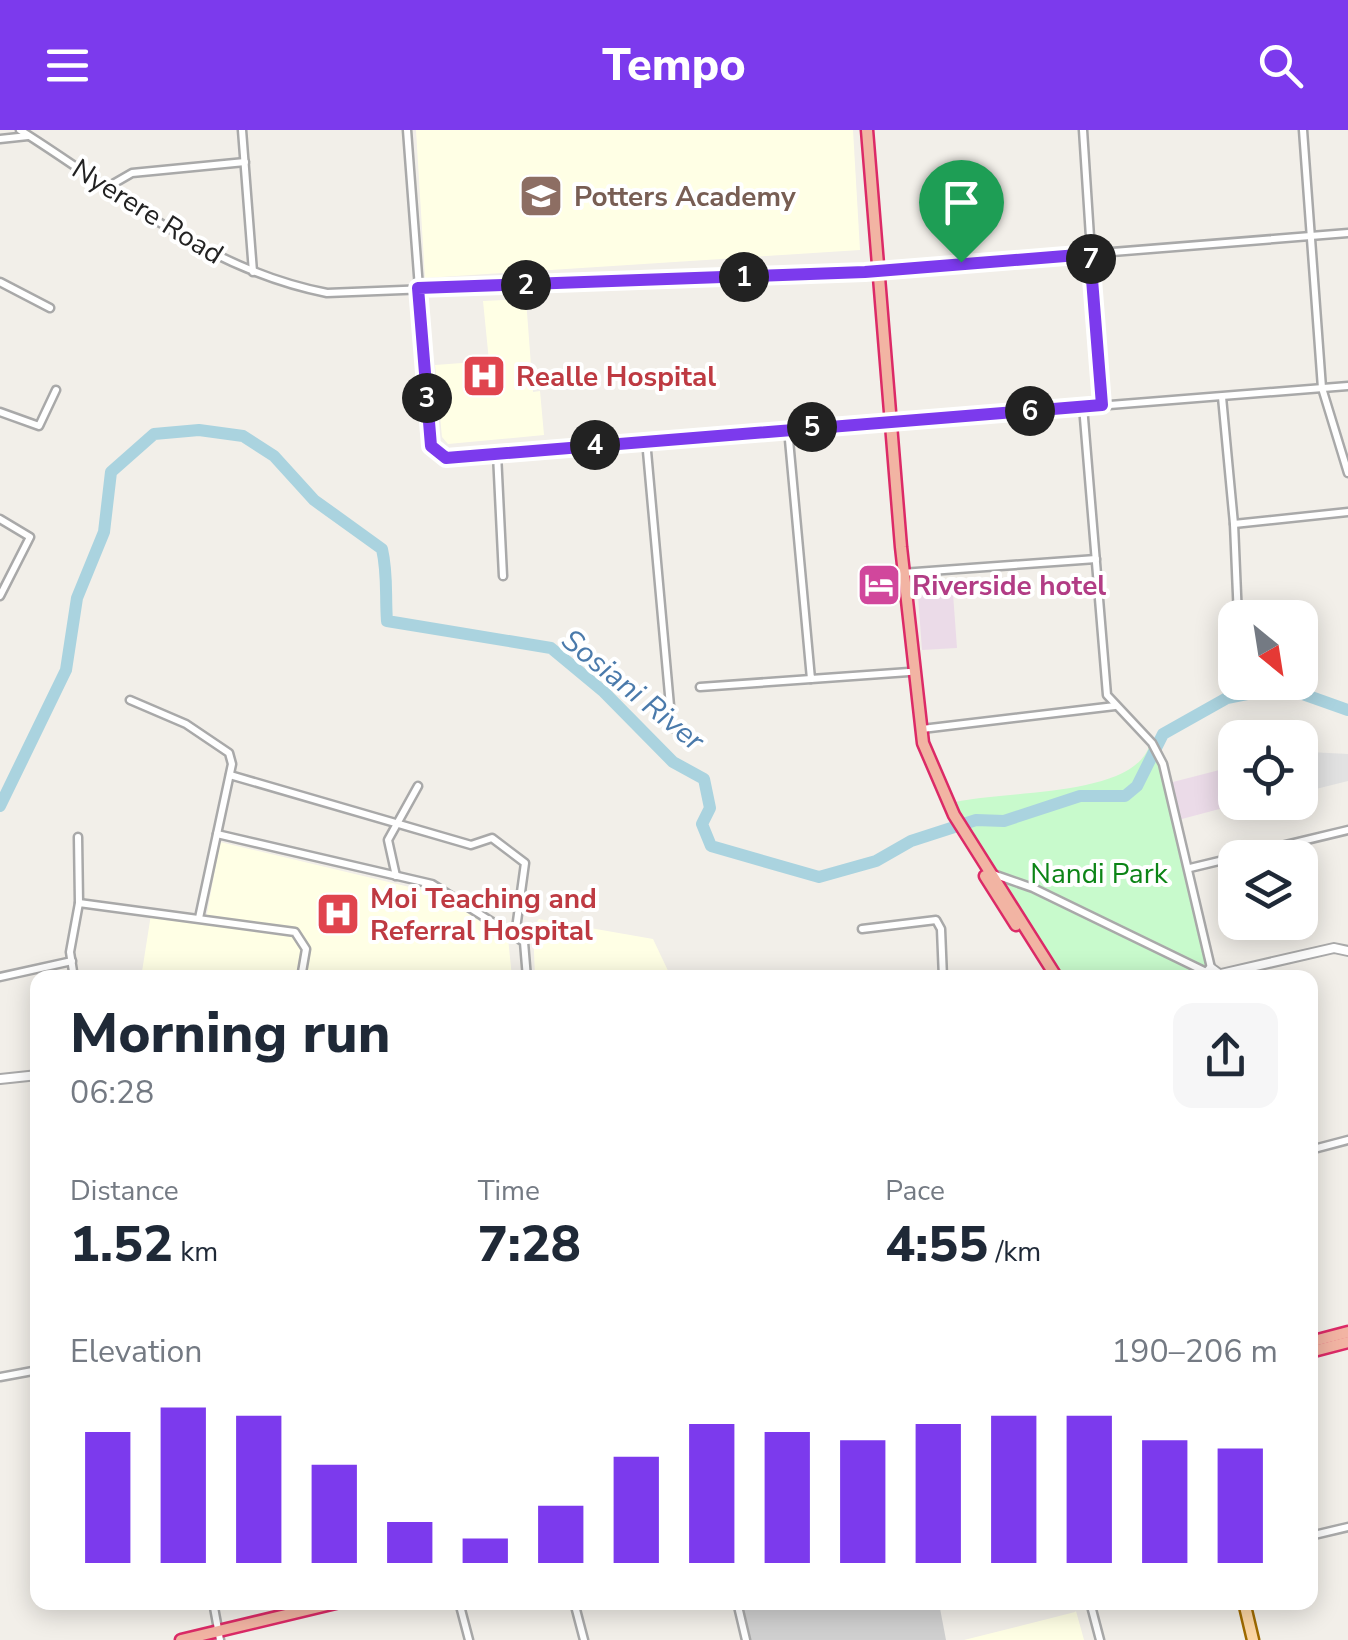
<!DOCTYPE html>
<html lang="en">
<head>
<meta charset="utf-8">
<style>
	body { margin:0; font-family:"Nunito Sans",sans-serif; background:#f6f6f7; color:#1f2937; height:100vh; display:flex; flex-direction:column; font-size:38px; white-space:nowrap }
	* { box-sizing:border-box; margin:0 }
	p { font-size:32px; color:#747a83 }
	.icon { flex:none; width:55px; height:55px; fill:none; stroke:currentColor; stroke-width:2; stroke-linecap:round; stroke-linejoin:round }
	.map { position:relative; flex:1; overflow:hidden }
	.drawer { position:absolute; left:30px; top:840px; width:1288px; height:640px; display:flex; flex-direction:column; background:#fff; border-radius:20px; box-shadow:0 5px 25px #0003 }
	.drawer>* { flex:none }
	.needle { width:65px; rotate:150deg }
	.buttons { position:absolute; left:1218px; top:470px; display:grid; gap:20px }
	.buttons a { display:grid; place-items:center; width:100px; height:100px; border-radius:20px; background:#fff; box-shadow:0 5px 25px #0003; font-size:50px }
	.pin { position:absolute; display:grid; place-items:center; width:85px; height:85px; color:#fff; margin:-102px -42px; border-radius:50% 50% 50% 0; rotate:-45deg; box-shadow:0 0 10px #0007 }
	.pin .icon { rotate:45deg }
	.km { position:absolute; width:50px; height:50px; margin:-25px; border-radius:50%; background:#222; color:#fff; font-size:28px; line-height:50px; text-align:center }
	.round { display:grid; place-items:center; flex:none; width:105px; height:105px; border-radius:20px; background:#f6f6f7 }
	.head { display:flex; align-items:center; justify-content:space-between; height:170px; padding:0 40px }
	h1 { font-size:55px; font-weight:800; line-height:75px }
	.figures { display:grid; grid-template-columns:repeat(3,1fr); gap:15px; height:170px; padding:10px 40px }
	.figures div { display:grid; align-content:center }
	.figures b { font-size:50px; font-weight:800 }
	.figures small { font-size:28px; font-weight:400 }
	.figures p { font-size:28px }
	.chart { height:280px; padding:20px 40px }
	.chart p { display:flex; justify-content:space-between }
	.chart svg { width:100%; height:180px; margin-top:10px; stroke:#7c3aed; stroke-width:6 }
	header { display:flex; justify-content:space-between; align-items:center; height:130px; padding:0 40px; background:#7c3aed; color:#fff; font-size:45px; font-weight:800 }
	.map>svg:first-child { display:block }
</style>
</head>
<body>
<header><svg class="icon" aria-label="menu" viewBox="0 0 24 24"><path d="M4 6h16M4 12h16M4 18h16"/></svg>Tempo<svg class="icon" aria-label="search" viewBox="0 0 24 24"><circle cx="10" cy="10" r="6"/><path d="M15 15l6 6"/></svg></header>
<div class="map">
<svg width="1348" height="1510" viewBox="0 0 1348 1510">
	<rect width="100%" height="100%" fill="#f2efe9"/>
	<!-- industrial -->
	<g fill="#ebdbe8">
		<path d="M952 450 957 518 922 520 917 452Z"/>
		<path d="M1235 636V672L1242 673 1178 690 1169 653Z"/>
	</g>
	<!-- education -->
	<g fill="#ffffe5">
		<path d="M416 0H853L860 120 425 148Z"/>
		<path d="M526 169 533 262 540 261 544 305 448 314 442 307 435 235 489 231 483 171Z"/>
		<path d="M220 712 439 764 494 801V806L508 808 512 847 141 848 152 778 206 789Z"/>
		<path d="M539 789 653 809 671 847H535L533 797Z"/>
		<path d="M1076 1481 1084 1510H964L1075 1482Z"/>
	</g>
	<!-- religious -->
	<path fill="#d0d0d0" d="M737 1473H939L946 1510H746Z"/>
	<!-- park -->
	<path fill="#c8facc" d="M1150 614 1162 635 1209 836 1200 847H1058L948 674C996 659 1134 670 1150 614Z"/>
	<!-- parking -->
	<path fill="#e2e2e2" d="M1309 622 1348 624V651L1300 663V644Z"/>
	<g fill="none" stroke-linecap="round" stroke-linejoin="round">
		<!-- river -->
		<path stroke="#aad3df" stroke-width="12" d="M0 676 66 540 77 468 104 402 111 342 154 304 199 300 243 306 274 326 314 370 382 419C388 445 385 465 387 491L551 518 604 562 673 632 704 649 710 678 702 694 711 716 819 747 876 731 911 711 976 690 1004 691 1080 666H1125L1137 656 1163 604 1227 568 1283 557 1348 580"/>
		<defs>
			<g id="minor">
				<path d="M20 0C122 64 205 139 327 163L865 142 1348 103"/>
				<path d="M242 0 253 142"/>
				<path d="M407 0 431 316 446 328 1348 256"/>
				<path d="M1083 0 1101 275"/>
				<path d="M1303 0 1322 258 1348 343"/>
				<path d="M0 9 28 6"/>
				<path d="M106 58 132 43 245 32"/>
				<path d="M0 152 50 178"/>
				<path d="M1222 267 1234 394 1348 382"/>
				<path d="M1083 276 1107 565 1152 613 1163 634 1211 838"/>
				<path d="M0 282 39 296 56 260"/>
				<path d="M788 299 811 549 909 542"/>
				<path d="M646 310 672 598"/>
				<path d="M497 324 503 446"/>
				<path d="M0 389 30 407 0 466"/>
				<path d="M1234 394 1238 488"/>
				<path d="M902 443 1096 429"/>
				<path d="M700 557 811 549"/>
				<path d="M130 570 186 594 229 623 232 634 217 704"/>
				<path d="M922 599 1115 576"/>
				<path d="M230 645 471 715 492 708 525 733 515 806"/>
				<path d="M78 707 79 773"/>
				<path d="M1190 738 1348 700"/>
				<path d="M993 744 1033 758 1204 841"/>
				<path d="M396 746 388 710 418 656"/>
				<path d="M199 788 217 704 432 754 524 812 527 848"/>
				<path d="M862 799 936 790 941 799 943 848"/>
				<path d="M0 847 72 831"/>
				<path d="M74 848 70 822 79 773 295 802 306 819 301 848"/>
				<path d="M1310 1020 1348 1010"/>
				<path d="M0 1247 38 1240"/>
				<path d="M1310 1406 1348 1397"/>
				<path d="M213 1472 220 1510"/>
				<path d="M459 1472 469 1510"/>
				<path d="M574 1472 584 1510"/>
				<path d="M737 1472 746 1510"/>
				<path d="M1090 1472 1100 1510"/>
			</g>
			<g id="tertiary">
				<path d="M1221 844 1334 818 1348 821"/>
				<path d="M1202 848 1211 838 1222 846"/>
				<path d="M0 949 38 945"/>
			</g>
			<path id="primary" d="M1244 1472 1253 1510"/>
			<g id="trunk">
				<path d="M867 0 901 417 923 613 954 685 1057 848"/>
				<path d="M985 746 1016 795"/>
				<path d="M1310 1212 1348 1202"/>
				<path d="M1310 1222 1348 1212"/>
				<path d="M181 1510 340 1472"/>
			</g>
		</defs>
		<!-- minor casing -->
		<use href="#minor" stroke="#a9a9a9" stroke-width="11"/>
		<!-- tertiary casing -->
		<use href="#tertiary" stroke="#a9a9a9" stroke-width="12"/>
		<!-- primary casing -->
		<use href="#primary" stroke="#a06b00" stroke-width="15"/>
		<!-- trunk casing -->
		<use href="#trunk" stroke="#dc2a67" stroke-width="15"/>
		<!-- minor -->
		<use href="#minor" stroke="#fff" stroke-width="6"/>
		<!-- tertiary -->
		<use href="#tertiary" stroke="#fff" stroke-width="8"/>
		<!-- primary -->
		<use href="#primary" stroke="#fcd6a4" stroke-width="10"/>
		<!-- trunk -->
		<use href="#trunk" stroke="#f2b4a3" stroke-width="10"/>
	</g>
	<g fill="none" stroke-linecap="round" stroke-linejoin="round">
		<defs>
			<path id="route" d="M1090 124 1102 275 446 328 431 316 418 158 865 142Z"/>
		</defs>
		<!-- route casing -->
		<use href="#route" stroke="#fff" stroke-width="20"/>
		<!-- route -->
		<use href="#route" stroke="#7c3aed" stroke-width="12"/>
	</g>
	<!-- icons -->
	<defs>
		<symbol id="school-square" viewBox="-11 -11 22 22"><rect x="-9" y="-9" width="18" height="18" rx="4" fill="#8d6e63" stroke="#fff"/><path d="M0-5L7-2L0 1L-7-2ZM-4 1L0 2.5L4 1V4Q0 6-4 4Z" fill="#fff"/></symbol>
		<symbol id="hospital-square" viewBox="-11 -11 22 22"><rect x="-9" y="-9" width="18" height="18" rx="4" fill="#e0444e" stroke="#fff"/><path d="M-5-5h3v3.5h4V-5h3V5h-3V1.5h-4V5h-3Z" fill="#fff"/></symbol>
		<symbol id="hotel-square" viewBox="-11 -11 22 22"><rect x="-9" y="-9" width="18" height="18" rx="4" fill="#d1479c" stroke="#fff"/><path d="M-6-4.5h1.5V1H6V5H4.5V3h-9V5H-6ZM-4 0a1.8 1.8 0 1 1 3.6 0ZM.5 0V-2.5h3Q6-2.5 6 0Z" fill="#fff"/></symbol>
	</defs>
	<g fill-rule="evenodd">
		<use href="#school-square" x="516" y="41" width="50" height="50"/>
		<use href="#hospital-square" x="459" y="221" width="50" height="50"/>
		<use href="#hotel-square" x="854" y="430" width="50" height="50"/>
		<use href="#hospital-square" x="313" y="759" width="50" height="50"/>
	</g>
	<g text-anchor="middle" stroke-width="8" stroke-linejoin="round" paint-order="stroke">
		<!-- education labels -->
		<g font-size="28" font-weight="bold" fill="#785e54" stroke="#fff" text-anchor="start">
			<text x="574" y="76">Potters Academy</text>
		</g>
		<!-- street labels -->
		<g font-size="28" fill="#222" stroke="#fff">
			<text transform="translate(148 81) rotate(32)" y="10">Nyerere Road</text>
		</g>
		<!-- health labels -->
		<g font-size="28" font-weight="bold" fill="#be3a42" stroke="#fff" text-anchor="start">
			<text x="516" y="256">Realle Hospital</text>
			<text x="370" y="778">Moi Teaching and<tspan x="370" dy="32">Referral Hospital</tspan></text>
		</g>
		<!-- hotel labels -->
		<g font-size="28" font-weight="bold" fill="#b23c85" stroke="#fff" text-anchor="start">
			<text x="912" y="465">Riverside hotel</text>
		</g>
		<!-- park labels -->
		<g font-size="28" fill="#0c8416" stroke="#fff">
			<text x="1099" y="753">Nandi Park</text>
		</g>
		<!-- water labels -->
		<g font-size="30" font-style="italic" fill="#4a7aab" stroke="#fff">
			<text transform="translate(633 560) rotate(39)" y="10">Sosiani River</text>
		</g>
	</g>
</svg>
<div class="buttons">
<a><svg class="needle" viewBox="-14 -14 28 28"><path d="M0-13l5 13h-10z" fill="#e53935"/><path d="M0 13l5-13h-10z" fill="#747a83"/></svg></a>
<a><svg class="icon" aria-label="locate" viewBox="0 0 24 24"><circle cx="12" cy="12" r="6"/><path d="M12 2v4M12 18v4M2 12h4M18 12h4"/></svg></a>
<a><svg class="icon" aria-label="layers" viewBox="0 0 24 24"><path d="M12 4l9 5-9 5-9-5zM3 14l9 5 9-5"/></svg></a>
</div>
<div class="pin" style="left:961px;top:132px;background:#1e9e55"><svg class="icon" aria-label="arrive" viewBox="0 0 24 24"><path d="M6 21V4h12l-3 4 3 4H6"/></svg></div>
<b class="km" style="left:744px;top:147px">1</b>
<b class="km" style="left:526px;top:155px">2</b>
<b class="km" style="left:427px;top:268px">3</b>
<b class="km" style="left:595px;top:315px">4</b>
<b class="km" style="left:812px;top:297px">5</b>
<b class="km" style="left:1030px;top:281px">6</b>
<b class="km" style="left:1091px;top:129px">7</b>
<section class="drawer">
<div class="head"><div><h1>Morning run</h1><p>06:28</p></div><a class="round"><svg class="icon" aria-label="share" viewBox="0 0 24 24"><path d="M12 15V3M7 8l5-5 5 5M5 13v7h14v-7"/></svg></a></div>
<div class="figures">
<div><p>Distance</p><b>1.52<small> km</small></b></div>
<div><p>Time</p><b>7:28</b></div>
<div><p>Pace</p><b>4:55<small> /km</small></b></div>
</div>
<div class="chart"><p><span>Elevation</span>190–206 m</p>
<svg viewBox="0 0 160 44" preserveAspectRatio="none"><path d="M5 44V12M15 44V6M25 44V8M35 44V20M45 44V34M55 44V38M65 44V30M75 44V18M85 44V10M95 44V12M105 44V14M115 44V10M125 44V8M135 44V8M145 44V14M155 44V16"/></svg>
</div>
</section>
</div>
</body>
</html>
